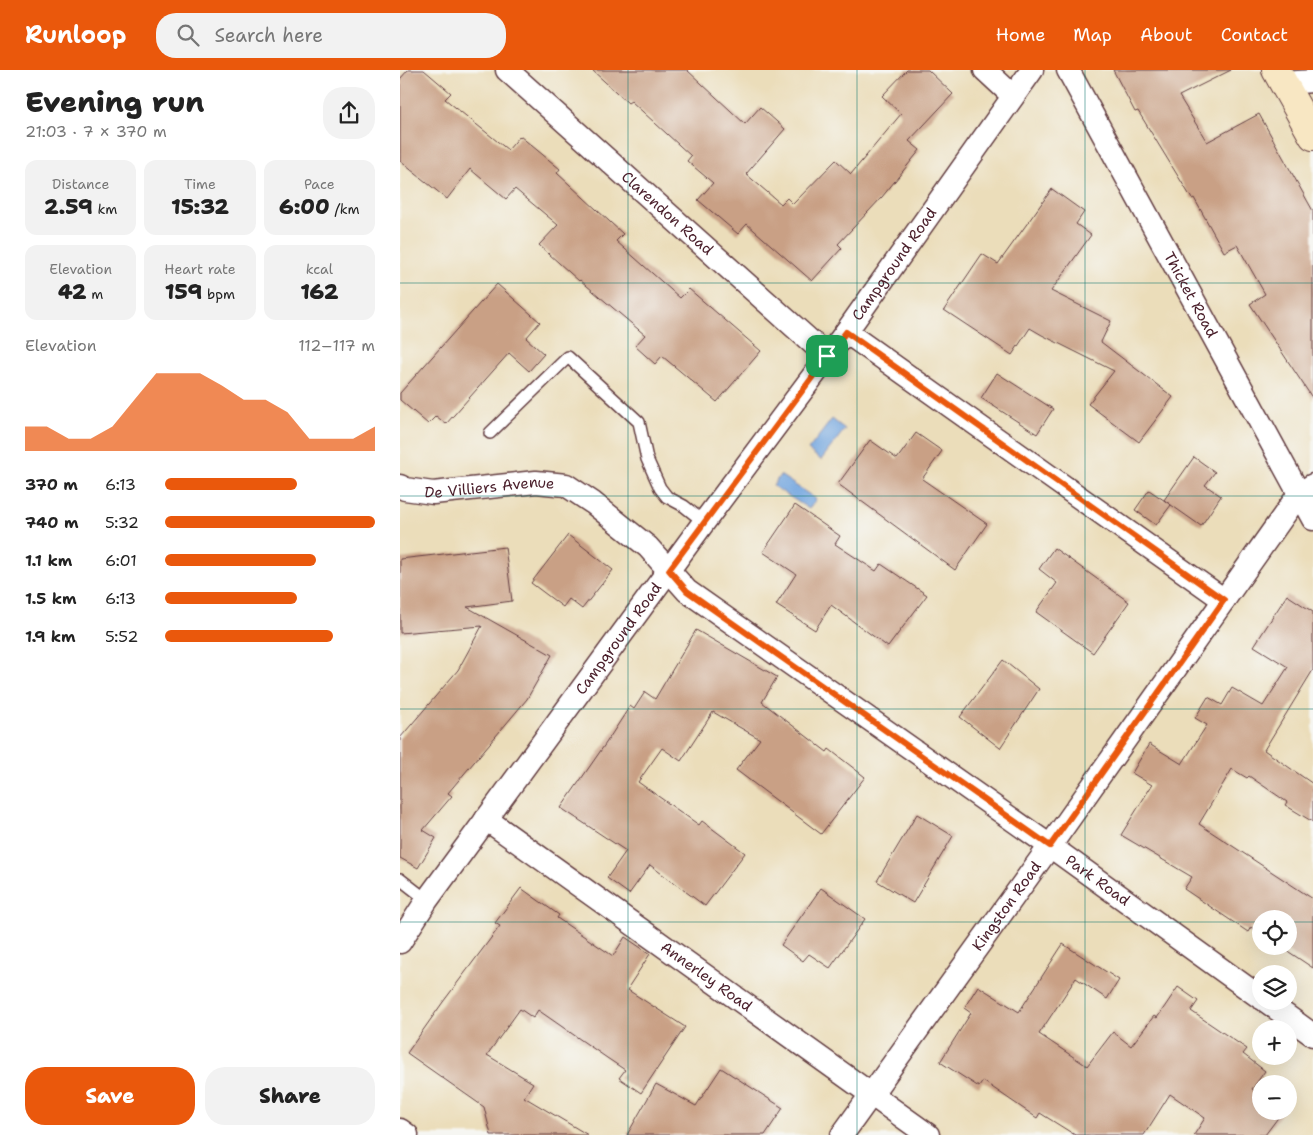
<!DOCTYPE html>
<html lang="en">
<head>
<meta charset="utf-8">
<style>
	body { margin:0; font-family:"Shantell Sans",sans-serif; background:#f2f2f2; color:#222; height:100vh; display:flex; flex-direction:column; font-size:19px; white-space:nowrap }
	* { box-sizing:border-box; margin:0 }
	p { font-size:16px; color:#767676 }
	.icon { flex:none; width:28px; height:28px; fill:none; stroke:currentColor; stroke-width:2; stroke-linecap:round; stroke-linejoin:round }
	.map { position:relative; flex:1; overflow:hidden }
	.details { display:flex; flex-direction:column; background:#fff; width:400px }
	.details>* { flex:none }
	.buttons { position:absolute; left:852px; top:840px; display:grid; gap:10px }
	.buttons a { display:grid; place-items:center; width:45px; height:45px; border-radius:50%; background:#fff; box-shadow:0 5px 20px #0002; font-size:25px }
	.pin { position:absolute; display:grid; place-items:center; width:42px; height:42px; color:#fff; margin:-21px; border-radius:10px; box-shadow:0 2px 8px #0006 }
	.round { display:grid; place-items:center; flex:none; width:52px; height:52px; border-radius:20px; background:#f2f2f2 }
	.summary { display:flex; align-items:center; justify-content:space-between; height:85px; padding:0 25px }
	h1 { font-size:28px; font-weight:800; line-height:38px }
	.metrics { display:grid; grid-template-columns:repeat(3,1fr); gap:8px; height:85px; padding:5px 25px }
	.metrics div { display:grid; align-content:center; border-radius:12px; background:#f2f2f2; text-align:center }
	.metrics b { font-size:21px; font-weight:800 }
	.metrics small { font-size:14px; font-weight:400 }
	.metrics p { font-size:14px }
	.chart { height:140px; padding:10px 25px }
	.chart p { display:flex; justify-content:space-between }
	.chart svg { width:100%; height:90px; margin-top:5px; fill:#ea580c; opacity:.7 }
	.button { display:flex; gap:10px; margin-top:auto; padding:10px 25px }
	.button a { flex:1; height:58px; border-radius:20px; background:#ea580c; color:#fff; font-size:20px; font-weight:800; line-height:58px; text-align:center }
	.button a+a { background:#f2f2f2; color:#222 }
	ul { padding:0 25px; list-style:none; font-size:16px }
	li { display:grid; grid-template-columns:80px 60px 1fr; align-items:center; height:38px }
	li i { height:12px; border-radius:6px; background:#ea580c }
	header { display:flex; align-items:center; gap:30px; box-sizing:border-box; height:70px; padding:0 25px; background:#ea580c; color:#fff }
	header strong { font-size:24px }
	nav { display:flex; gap:28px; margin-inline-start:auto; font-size:18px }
	.search { width:350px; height:45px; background:#f2f2f2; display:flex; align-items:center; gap:12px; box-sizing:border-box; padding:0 18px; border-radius:20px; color:#767676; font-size:19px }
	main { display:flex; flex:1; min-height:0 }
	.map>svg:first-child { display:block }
</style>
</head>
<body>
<header>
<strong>Runloop</strong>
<div class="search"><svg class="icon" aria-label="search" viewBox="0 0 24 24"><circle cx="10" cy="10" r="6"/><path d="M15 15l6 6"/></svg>Search here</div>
<nav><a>Home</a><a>Map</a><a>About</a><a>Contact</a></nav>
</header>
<main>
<section class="details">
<div class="summary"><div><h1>Evening run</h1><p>21:03 · 7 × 370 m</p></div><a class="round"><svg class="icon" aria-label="share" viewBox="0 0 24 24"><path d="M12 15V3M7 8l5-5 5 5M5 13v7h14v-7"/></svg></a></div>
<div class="metrics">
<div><p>Distance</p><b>2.59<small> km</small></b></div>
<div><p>Time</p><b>15:32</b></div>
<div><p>Pace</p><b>6:00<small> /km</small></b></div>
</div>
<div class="metrics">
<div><p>Elevation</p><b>42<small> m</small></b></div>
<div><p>Heart rate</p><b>159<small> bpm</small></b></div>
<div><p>kcal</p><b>162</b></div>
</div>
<div class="chart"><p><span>Elevation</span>112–117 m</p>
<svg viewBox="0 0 160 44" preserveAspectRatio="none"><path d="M0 44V32L10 32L20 38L30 38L40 32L50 19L60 6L70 6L80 6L90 12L100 19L110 19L120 25L130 38L140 38L150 38L160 32V44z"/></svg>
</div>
<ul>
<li><b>370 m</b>6:13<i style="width:63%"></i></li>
<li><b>740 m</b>5:32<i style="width:100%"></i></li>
<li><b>1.1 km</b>6:01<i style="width:72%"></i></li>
<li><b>1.5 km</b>6:13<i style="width:63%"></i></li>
<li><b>1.9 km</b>5:52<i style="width:80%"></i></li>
</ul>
<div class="button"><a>Save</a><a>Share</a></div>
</section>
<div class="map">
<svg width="913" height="1065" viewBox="0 0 913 1065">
	<rect width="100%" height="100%" fill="#f6f6f2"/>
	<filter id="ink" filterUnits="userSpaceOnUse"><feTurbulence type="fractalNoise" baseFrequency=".02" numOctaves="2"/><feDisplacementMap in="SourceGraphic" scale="10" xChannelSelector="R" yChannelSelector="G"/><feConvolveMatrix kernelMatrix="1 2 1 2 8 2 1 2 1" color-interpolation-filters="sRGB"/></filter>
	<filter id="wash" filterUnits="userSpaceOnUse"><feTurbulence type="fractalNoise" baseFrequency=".0096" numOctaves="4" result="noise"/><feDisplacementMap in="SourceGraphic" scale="20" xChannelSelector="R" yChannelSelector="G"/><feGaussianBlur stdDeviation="1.12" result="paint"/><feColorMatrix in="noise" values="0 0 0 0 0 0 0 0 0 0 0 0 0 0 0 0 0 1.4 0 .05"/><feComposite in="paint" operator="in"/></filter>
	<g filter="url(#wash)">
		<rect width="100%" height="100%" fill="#ebddba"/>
		<!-- water -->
		<g fill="#73a6df" stroke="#5e6285">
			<path d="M432 349 445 359 421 390 408 380Z"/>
			<path d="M380 405 416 429 409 439 373 416Z"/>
		</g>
		<g id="blocks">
			<!-- building -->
			<g fill="#c9a085">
				<path d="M8 0H24L51 23 45 29 108 80 120 66 160 99 157 103 223 164 216 171 280 228 289 219 361 281 317 332 262 286 255 294 235 276 245 265 180 210 179 211 139 175 158 155 115 119 106 129 70 99 47 129 0 91V9Z"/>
				<path d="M192 0H287L345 54 360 37 385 59 346 104 381 134 387 128 393 134 436 90 451 104 501 44 482 26 507 0H528L553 24 509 71 520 80 482 127 438 174 442 178 412 211 347 154 338 164 298 130 313 113 287 91 291 86 231 31 228 33Z"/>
				<path d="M713 0H831L779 26 807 72 859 44 913 141V329L850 234 865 224 837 175 824 182 794 128 792 129 738 41 735 42Z"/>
				<path d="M652 119 684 142 676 154 691 165 651 221 711 251 701 272 773 327 739 372 688 334 714 301 642 265 630 258 612 285 544 240 582 184 598 194Z"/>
				<path d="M97 214 140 252 126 268 144 284 129 301 109 283 46 354 36 346 28 354 0 330V323Z"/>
				<path d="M597 303 653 339 637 364 581 328Z"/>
				<path d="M516 363 542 381 522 409 587 454 555 500 438 414 470 370 497 389Z"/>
				<path d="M794 387 815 402 805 415 821 426 801 456 764 430Z"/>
				<path d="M749 420 771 435 756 455 735 440Z"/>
				<path d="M395 435 440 466 435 474 476 501 481 494 527 525 488 577 431 535 415 560 376 535 396 504 363 482Z"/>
				<path d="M168 465 213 500 182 539 169 529 163 537 131 513Z"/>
				<path d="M105 477 112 531 67 537 152 585 127 629 48 723 52 726 23 760 36 768 18 798 0 788V668L58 600 82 556 0 563V489Z"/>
				<path d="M654 478 729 532 693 583 636 542 657 513 639 499Z"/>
				<path d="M887 525 913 542V600L864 680 913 714V752L885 735 887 732 849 706 847 708 832 699 799 754 913 829V898L880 876H889V849H861V864L851 857 848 862 784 819 792 807 721 765 752 715 732 703 749 674 782 694 807 655 795 648 808 627 822 635 832 618 863 636 888 597 854 576Z"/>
				<path d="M296 560 377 607 362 632 427 682 429 679 465 707 421 764 336 700 360 669 313 642 281 691 262 678 238 712 299 755 302 751 345 783 305 836 250 795 229 824 207 808 226 781 161 738 206 673 230 636 234 639 245 622 255 629Z"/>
				<path d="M603 590 639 619 600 678 560 647Z"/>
				<path d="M517 744 553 766 513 833 477 811Z"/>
				<path d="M121 818 159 845 157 848 213 886 225 867 250 884 229 916 230 917 228 920 285 957 241 1023 219 1008 225 1000 207 988 138 940 133 948 120 939 87 985 133 1013 124 1027 188 1065H91L84 1037 7 983 43 932 100 856 95 853Z"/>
				<path d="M421 818 465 849 430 898 409 884 403 891 381 875Z"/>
				<path d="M663 874 719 910 707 929 676 908 639 964 687 996 713 962 731 976 754 946 757 948 778 917 798 931 791 941 847 979 843 984 865 1001 852 1019 861 1026V1041H883L865 1065H794L805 1048 770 1024 744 1065H675L640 1043 637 1048 583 1011 579 1017 540 992 571 943 564 938 578 916 619 942Z"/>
				<path d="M321 998 383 1038 365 1065H227L256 1014 296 1036Z"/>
			</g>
		</g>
	</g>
	<g filter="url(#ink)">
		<use href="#blocks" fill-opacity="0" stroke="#623c40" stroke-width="1"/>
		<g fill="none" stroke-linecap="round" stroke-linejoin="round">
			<defs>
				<g id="lane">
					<path d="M90 363 168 287 239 352 247 389 260 418 267 427 284 436 304 452"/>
					<path d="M0 809 27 830"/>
				</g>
				<g id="street">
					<path id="s1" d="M107 0 427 286"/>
					<path d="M585 0 613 26"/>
					<path id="s2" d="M668 0 913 449"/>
					<path d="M884 13 913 11"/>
					<path d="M446 262 824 530"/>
					<path id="s3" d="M0 416 5 419 33 423 136 412 166 415 193 433 248 477 287 521 650 776 861 928"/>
					<path id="s4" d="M86 749 528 1065"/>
					<path id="s5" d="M0 872 27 830 304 452 446 262 632 0"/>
					<path d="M866 931 913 965"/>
					<path d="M0 1060 7 1065"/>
					<path id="s6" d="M442 1065 650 776 899 424 913 415"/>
				</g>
				<path id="secondary" d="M876 0 913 66"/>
			</defs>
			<!-- lane casing -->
			<use href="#lane" stroke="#623c40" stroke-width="14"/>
			<!-- street casing -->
			<use href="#street" stroke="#623c40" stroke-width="25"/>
			<!-- secondary casing -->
			<use href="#secondary" stroke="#623c40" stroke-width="30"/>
			<!-- lane -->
			<use href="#lane" stroke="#fff" stroke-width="11"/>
			<!-- street -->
			<use href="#street" stroke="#fff" stroke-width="22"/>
			<!-- secondary -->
			<use href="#secondary" stroke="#f8e7c3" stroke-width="28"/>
		</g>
	</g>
	<g fill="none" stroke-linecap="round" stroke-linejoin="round" filter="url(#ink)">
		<defs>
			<path id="route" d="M446 262 824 530 650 776 287 521 269 500Z"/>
		</defs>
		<!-- route casing -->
		<use href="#route" stroke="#fff" stroke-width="10"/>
		<!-- route -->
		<use href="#route" stroke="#ea580c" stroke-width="6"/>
	</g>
	<!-- grid -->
	<path fill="none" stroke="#0f766e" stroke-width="1" stroke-opacity="0.55" d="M228 0V1065M457 0V1065M685 0V1065M0 213H913M0 426H913M0 639H913M0 852H861M889 852H913"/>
	<g text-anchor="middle" stroke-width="5" stroke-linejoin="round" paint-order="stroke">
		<!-- street labels -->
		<g font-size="15" fill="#4a1f2b" stroke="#f6f6f2">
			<text dy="5" stroke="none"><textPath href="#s1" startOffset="215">Clarendon Road</textPath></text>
			<text dy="5" stroke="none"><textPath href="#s5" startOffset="839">Campground Road</textPath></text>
			<text dy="5" stroke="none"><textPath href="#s2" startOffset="256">Thicket Road</textPath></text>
			<text dy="5" stroke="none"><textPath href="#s3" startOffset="91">De Villiers Avenue</textPath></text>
			<text dy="5" stroke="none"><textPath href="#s5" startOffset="374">Campground Road</textPath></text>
			<text dy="5" stroke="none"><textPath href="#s3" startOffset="832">Park Road</textPath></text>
			<text dy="5" stroke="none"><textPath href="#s6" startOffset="282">Kingston Road</textPath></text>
			<text dy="5" stroke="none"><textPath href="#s4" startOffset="271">Annerley Road</textPath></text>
		</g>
	</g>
</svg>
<div class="buttons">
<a><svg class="icon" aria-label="locate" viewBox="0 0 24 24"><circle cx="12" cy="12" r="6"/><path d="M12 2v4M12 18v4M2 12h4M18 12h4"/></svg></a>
<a><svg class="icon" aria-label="layers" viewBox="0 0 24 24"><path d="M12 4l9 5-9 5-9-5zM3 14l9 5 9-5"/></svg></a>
<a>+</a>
<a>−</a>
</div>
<div class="pin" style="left:427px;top:286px;background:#1e9e55"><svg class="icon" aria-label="arrive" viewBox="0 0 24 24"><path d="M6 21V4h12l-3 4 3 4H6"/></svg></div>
</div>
</main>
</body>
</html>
